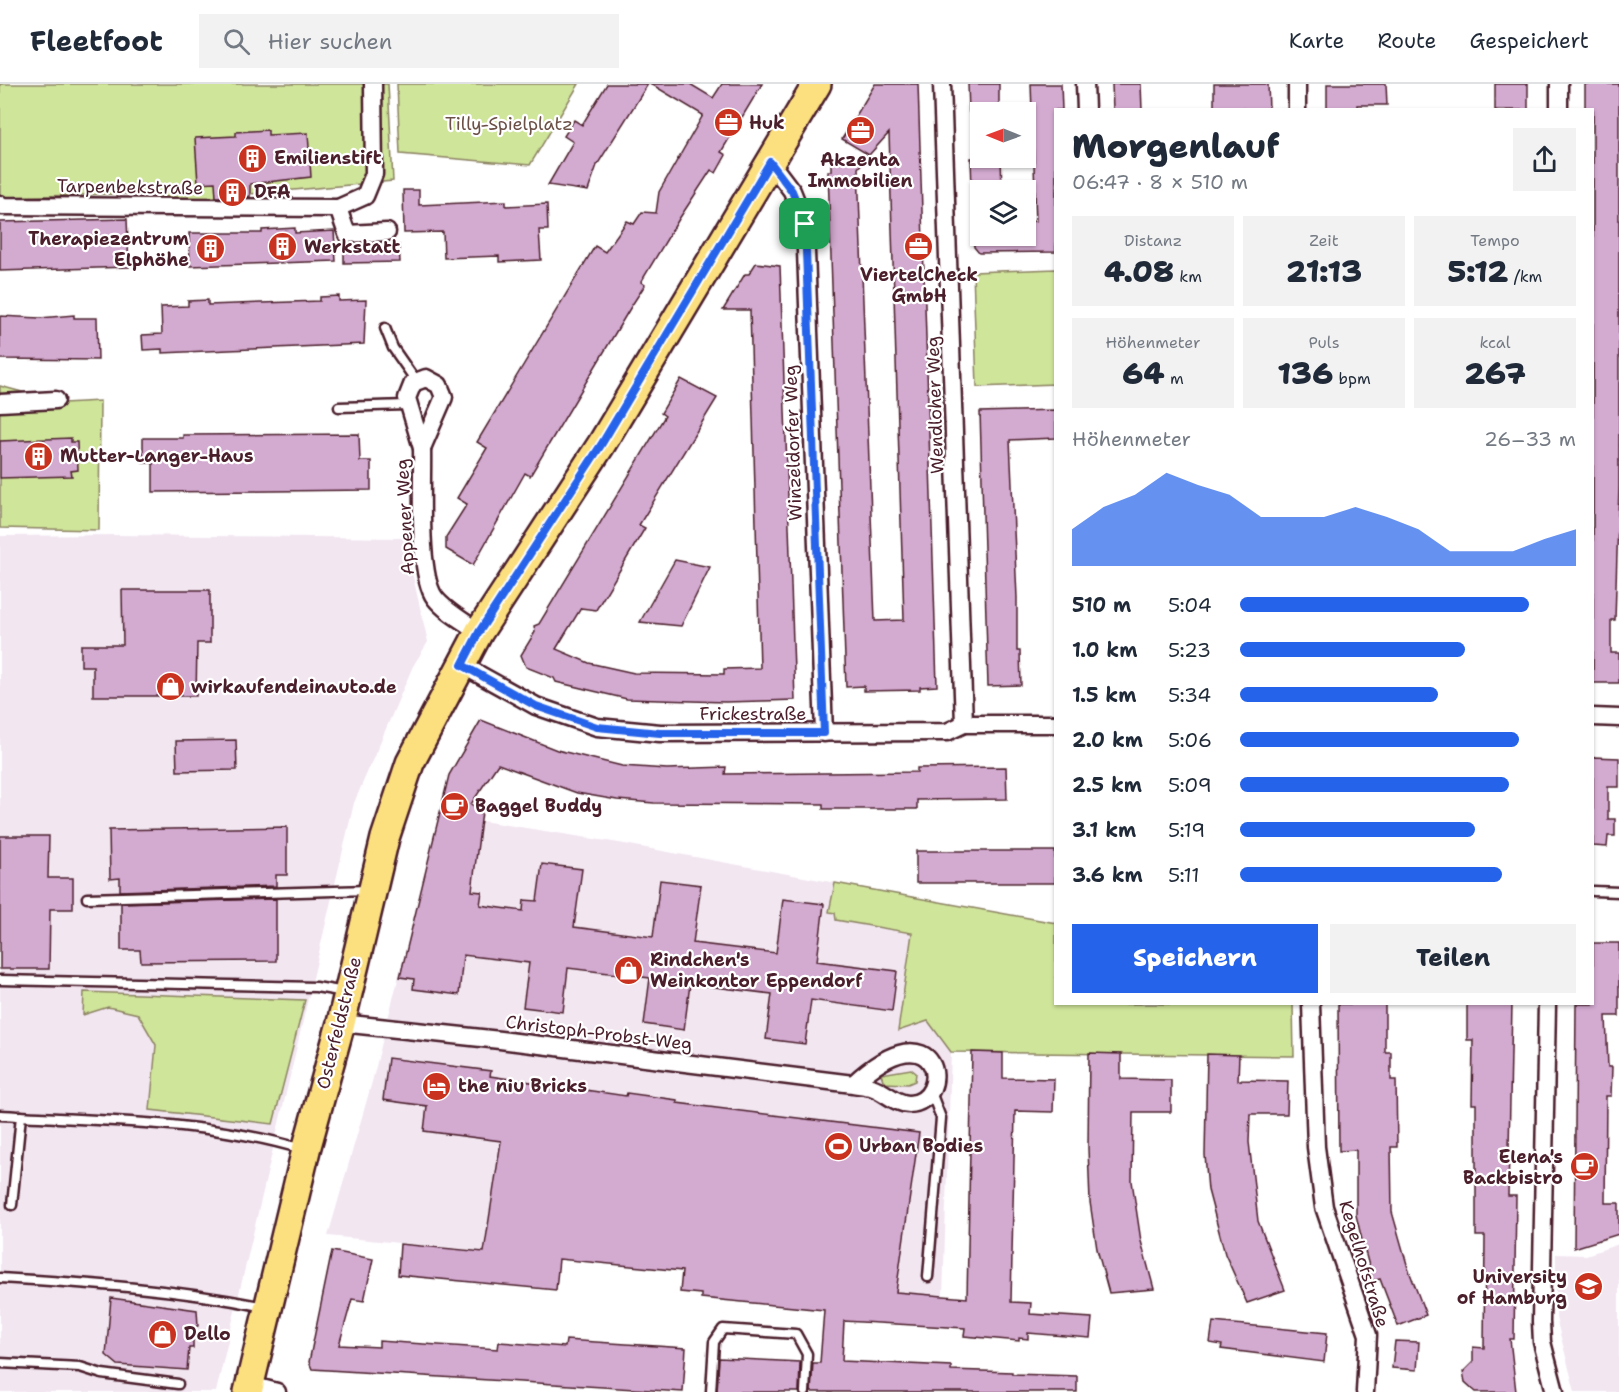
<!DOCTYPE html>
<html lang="de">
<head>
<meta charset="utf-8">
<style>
	body { margin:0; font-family:"Shantell Sans",sans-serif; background:#f2f2f3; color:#1f2937; height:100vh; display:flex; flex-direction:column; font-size:22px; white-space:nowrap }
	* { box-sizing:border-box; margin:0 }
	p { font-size:20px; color:#747a83 }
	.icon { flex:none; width:33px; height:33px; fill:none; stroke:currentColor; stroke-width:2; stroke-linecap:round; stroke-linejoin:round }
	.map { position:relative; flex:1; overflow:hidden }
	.sheet { position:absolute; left:1054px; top:24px; width:540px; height:897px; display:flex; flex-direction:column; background:#fff; border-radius:0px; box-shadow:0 2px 4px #0004 }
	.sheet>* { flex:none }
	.needle { width:39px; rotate:271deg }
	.tools { position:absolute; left:970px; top:18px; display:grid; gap:12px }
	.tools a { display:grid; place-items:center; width:66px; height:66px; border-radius:0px; background:#fff; box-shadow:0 2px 4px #0004; font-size:30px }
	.pin { position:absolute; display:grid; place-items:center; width:51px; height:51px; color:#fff; margin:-26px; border-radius:12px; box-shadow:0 3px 9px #0006 }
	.round { display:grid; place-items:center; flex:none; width:63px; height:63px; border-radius:0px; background:#f2f2f3 }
	.headline { display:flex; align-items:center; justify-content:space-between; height:102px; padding:0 18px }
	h1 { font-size:33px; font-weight:800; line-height:45px }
	.figures { display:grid; grid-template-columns:repeat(3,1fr); gap:9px; height:102px; padding:6px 18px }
	.figures div { display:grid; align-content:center; border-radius:0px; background:#f2f2f3; text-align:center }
	.figures b { font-size:30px; font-weight:800 }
	.figures small { font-size:16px; font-weight:400 }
	.figures p { font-size:16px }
	.chart { height:168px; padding:12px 18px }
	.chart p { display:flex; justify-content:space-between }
	.chart svg { width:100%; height:108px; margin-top:6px; fill:#2563eb; opacity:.7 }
	.cta { display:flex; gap:12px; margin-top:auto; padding:12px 18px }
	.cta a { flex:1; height:69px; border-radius:0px; background:#2563eb; color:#fff; font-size:24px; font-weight:800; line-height:69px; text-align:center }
	.cta a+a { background:#f2f2f3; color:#1f2937 }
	ul { padding:0 18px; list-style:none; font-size:20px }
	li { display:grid; grid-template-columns:96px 72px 1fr; align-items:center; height:45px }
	li i { height:15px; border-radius:8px; background:#2563eb }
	header { display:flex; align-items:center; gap:36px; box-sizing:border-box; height:84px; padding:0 30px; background:#fff; border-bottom:2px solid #e0e1e3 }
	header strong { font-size:28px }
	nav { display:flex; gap:33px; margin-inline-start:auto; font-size:21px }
	.search { width:420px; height:54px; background:#f2f2f3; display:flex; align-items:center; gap:15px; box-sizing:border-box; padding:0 21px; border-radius:0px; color:#747a83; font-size:22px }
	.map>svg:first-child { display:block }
</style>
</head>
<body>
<header>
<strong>Fleetfoot</strong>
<div class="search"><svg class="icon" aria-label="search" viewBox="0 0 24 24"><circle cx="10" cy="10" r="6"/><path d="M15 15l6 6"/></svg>Hier suchen</div>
<nav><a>Karte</a><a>Route</a><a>Gespeichert</a></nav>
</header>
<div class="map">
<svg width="1619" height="1308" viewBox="0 0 1619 1308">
	<rect width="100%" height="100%" fill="#fff"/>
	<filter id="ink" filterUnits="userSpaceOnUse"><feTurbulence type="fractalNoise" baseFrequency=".0167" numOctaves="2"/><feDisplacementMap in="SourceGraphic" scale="12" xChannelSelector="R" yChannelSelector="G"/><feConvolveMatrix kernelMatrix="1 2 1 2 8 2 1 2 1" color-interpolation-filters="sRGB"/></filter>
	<g filter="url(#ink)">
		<!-- built -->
		<g fill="#f2e6f1">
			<path d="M116 451 404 454 428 558 413 582 354 719 216 1308H0V452Z"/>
			<path d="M450 690 467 718 482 728V737L619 759 944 819 928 937 951 968 943 1212 328 1152 372 998Z"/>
			<path d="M1619 1160V1308H1575L1556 1234V1170L1586 1171Z"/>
		</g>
		<!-- green -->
		<g fill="#cfe59a" stroke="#8c8262" stroke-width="1.5">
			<path d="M0 0H388L393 97 161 118 157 109 4 113 0 117Z"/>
			<path d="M397 0H579L530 81 400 70Z"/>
			<path d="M1056 185V300L977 303 973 188Z"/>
			<path d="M0 302 63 319 100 317 99 446 0 444Z"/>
			<path d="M835 799 1056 839V920H1293L1294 972 951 968 928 937 898 947 912 849 836 836 835 829 829 828Z"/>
			<path d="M84 908 305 916 273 1040 150 1026 156 961 138 930 108 923 83 931Z"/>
			<path d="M911 985 916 989 915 997 908 1000 884 999 881 990Z"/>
		</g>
		<!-- building -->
		<g fill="#d3aad0" stroke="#4a1f2b" stroke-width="1.5">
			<path d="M607 0H648L597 81 588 107 548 101 573 58 564 52 574 36 582 41Z"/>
			<path d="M651 0H690L713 14 722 0H762L721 68 726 71 716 89 711 86 679 135 641 198 645 201 632 221 530 392 525 389 473 481 446 465V453L467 420 457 414 487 364 477 358 595 162 605 168 627 137 634 140 642 128 656 129 659 108 703 31Z"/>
			<path d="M875 0H918L937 602 920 603V606L864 607V602L846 603 828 87H831V75L868 72 858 84 875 537 904 536 889 49 869 71 842 55Z"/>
			<path d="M968 0H999V28H969Z"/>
			<path d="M1031 0H1061L1062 26H1056V168L979 169 974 163 973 152H1026V138L1036 137Z"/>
			<path d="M1112 0H1141L1142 26H1113Z"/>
			<path d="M1214 0H1268L1269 26 1214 23Z"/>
			<path d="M1327 0H1386L1387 21H1357V26H1327Z"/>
			<rect x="1495" y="0" width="33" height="26"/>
			<path d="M1585 0H1619V402L1615 536H1611V569H1619V599H1593V26H1585Z"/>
			<path d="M268 46V51L308 49 311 93 250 100V113H216L215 98 198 99 195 54 236 52V48Z"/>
			<path d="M971 74H1001L1002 106H972Z"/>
			<path d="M403 106H419V121L506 117V122L547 120 548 146H539L541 176 499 178V172L444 174 443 148 404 149Z"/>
			<path d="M127 135 129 183 0 187V138Z"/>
			<path d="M295 144V149L334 147 336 177 190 182 189 149H262V146Z"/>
			<path d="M399 161 400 178 344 179V162Z"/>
			<path d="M756 179 780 182 795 616 725 618 627 615 556 598 554 594 526 583 521 571 535 548 534 542 539 540 665 332 661 329 681 295 717 314 639 441 645 444 596 526 581 524 556 565 589 579 634 589 724 590V585L760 584 750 226H723L745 190H749Z"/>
			<path d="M339 212V217L366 216 364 260 162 269V265L143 266 142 251 162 250 161 223 188 222V217L208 216V221L320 217V213Z"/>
			<path d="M74 231V234H97L98 276 0 275V232L40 234Z"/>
			<path d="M1056 326V354L1010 356 1017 514V567H1020L1021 601 988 602 980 328Z"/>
			<path d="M359 350 360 377H371V406L153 408V379H143V354H183V351Z"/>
			<path d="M71 354V358H77L78 386 71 387 72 392 0 394V357Z"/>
			<path d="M675 476 710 483 681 542 640 538Z"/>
			<path d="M122 506H210V559H197L196 612H93V582H81V561H123Z"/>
			<path d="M481 636 557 666 622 682 667 685 726 683 725 690 917 688V684L1006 683 1007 715 917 716V725H823V720L654 719 617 716 577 709 498 680 471 720 482 728 472 807 482 808 480 821 523 827 524 816 537 817 542 780 582 785 574 843 653 853 660 796 701 801 693 859 776 869 783 815 824 820 817 877 897 887 892 927 811 916 805 960 766 955 772 910 690 900 684 946 644 940 650 894 568 884 563 928 523 923 529 879 463 871 459 911 413 905 414 895 400 893 449 691Z"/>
			<path d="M236 656 237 686 177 687 176 657Z"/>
			<path d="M1593 673 1619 674V703H1608V735H1615V752H1608L1607 763 1593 762Z"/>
			<path d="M287 743V791H276V802L120 807V794L110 795 109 746Z"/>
			<path d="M0 752H49L48 794H73V825H50L49 885H0Z"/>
			<rect x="916" y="767" width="139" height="32"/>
			<path d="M276 815V877L141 878 140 866H121V819Z"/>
			<path d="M1593 859H1619V932H1606L1608 983H1612L1611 1012H1606L1605 1119H1619V1150L1574 1164 1576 920H1593Z"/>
			<path d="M1338 920H1385V968H1391V996H1396L1397 1063H1391L1392 1128 1408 1184 1426 1231 1398 1242 1380 1195 1373 1197 1362 1156 1356 1131V1066L1339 1067Z"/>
			<path d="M1467 920H1512L1508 1112H1516L1514 1255H1510L1516 1308H1476L1465 1298 1463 1288 1473 1278V1263L1484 1264 1485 1152H1476V1020H1472L1473 956H1467Z"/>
			<path d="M972 968 1003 969V994L1054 995 1053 1028 1015 1027 1011 1218 1031 1219 1030 1230 1092 1234 1090 1254 1028 1249V1255L1019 1254V1257L964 1252 965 1244 844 1237 842 1277 951 1282V1286L1012 1288V1290L1077 1292V1308H811L813 1279H820L824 1226 701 1214V1210L680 1208 682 1187 559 1175 556 1206 398 1191 400 1160 484 1168 501 1057 424 1047 427 1022 383 1016 388 974 491 987 490 992 626 1012 627 1009 677 1016V1019L919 1049 896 1208 967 1214Z"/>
			<path d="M1089 969 1121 970V995L1171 996V1028H1133L1132 1097 1141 1157 1154 1205 1109 1209 1097 1165 1090 1118 1088 1064Z"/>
			<path d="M1207 970 1239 971 1238 996 1288 997 1287 1030H1250L1249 1058 1258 1137 1285 1206 1247 1219 1225 1170 1208 1106 1205 1071Z"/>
			<path d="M332 1167 373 1175 364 1217 352 1215 339 1261 379 1263V1257L498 1265 499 1258 565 1263 566 1256 686 1264 683 1308 312 1285 309 1278Z"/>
			<path d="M111 1214 197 1226 198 1242 193 1243V1264H189L187 1286 118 1281 106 1271Z"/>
			<path d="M1213 1238 1327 1249 1324 1278 1221 1265 1222 1261 1210 1259Z"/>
			<path d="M1395 1257 1419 1258 1417 1286 1392 1284Z"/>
			<path d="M719 1274 800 1278 799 1308H717Z"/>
		</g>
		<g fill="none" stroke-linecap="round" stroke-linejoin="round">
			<defs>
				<g id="service">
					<path d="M385 244 393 264 416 297"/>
					<path d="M339 323 408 321"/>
					<path d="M1593 807 1619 808"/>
					<path d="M87 814 369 806"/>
					<path d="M0 896 316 903 345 908"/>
					<path d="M0 1031C100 1037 206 1036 302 1065"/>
					<path d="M12 1121 21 1032"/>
					<path d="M928 1193 941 1034 931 1008"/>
					<path d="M0 1194C89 1199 177 1205 265 1223"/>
					<path d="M0 1279 80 1283 102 1290 178 1300"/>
					<path d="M711 1308 714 1258 723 1245 796 1250 807 1270 805 1308"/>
				</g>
				<g id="minor">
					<path d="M942 0 964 640"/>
					<path d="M1085 0 1086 26"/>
					<path d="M1297 0V26"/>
					<path d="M1559 26V0"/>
					<path d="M770 78 792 107 805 140 824 649"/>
					<path d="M0 120 2 122 338 124 365 112 374 90 373 0"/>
					<path d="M338 124 347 150 387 148"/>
					<path d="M426 294 439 301 444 313 422 364 407 314 413 299Z"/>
					<path d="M0 319 56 316"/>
					<path d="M422 364C423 398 417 490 435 514 446 528 465 538 479 548"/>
					<path d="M462 581 536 622 597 643 660 649 947 648 964 640H1056"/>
					<path d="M1593 633 1619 634"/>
					<path d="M1311 920 1316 1063 1324 1123 1368 1251 1365 1308"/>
					<path d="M1547 920 1541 1238 1542 1258 1555 1308"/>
					<path d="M341 939 500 956 853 1000C859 1001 866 1002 871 1003 885 1007 895 1020 909 1020 955 1018 940 919 853 1000"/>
					<path d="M250 1301 277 1308"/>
				</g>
				<path id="primary" d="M248 1308 306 1066 341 939 385 754 410 679 479 548 601 361 817 0"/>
			</defs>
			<!-- service casing -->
			<use href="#service" stroke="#4a1f2b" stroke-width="13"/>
			<!-- minor casing -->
			<use href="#minor" stroke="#4a1f2b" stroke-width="21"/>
			<!-- primary casing -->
			<use href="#primary" stroke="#4a1f2b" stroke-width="32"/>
			<!-- service -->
			<use href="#service" stroke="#fff" stroke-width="8"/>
			<!-- minor -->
			<use href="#minor" stroke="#fff" stroke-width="16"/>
			<!-- primary -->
			<use href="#primary" stroke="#fce080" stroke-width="27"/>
		</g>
	</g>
	<g fill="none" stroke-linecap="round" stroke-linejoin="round" filter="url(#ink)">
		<defs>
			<path id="route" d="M770 78 792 107 805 140 824 649H660L597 643 536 622 462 581 479 548 601 361Z"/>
		</defs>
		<!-- route casing -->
		<use href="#route" stroke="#fff" stroke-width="12"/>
		<!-- route -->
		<use href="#route" stroke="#2563eb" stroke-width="8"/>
	</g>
	<!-- icons -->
	<defs>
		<symbol id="office-disc" viewBox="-11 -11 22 22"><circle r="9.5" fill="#c8321e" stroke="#fff"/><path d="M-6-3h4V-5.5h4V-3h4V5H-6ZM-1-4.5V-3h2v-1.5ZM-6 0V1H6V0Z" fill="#fff"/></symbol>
		<symbol id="building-disc" viewBox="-11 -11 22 22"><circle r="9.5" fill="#c8321e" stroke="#fff"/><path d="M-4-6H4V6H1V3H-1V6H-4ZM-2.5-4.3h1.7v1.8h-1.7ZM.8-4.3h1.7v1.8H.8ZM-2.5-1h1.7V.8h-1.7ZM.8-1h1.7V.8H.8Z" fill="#fff"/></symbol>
		<symbol id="shop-disc" viewBox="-11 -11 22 22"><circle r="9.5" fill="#c8321e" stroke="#fff"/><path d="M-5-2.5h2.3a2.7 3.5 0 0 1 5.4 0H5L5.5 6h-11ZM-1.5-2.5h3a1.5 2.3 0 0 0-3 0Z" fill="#fff"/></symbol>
		<symbol id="cafe-disc" viewBox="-11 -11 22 22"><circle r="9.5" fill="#c8321e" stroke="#fff"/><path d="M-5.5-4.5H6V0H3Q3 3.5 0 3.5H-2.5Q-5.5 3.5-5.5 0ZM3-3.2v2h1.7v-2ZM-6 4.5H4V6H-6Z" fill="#fff"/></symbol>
		<symbol id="hotel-disc" viewBox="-11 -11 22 22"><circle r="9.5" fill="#c8321e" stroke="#fff"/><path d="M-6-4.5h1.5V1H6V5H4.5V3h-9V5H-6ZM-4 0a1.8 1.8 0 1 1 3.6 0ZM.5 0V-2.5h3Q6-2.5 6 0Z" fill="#fff"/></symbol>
		<symbol id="stadium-disc" viewBox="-11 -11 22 22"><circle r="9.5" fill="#c8321e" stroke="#fff"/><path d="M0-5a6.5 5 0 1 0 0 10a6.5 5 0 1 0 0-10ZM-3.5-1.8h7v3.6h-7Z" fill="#fff"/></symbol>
		<symbol id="university-disc" viewBox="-11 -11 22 22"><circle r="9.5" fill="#c8321e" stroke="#fff"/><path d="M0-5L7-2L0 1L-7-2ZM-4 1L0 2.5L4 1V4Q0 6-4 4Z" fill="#fff"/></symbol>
	</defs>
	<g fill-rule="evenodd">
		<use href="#office-disc" x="712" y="22" width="33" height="33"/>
		<use href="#office-disc" x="844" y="30" width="33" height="33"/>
		<use href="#building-disc" x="236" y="58" width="33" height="33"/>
		<use href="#building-disc" x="216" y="92" width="33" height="33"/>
		<use href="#office-disc" x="902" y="146" width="33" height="33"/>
		<use href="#building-disc" x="266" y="146" width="33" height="33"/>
		<use href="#building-disc" x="194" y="148" width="33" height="33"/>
		<use href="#building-disc" x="22" y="356" width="33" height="33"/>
		<use href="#shop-disc" x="154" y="586" width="33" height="33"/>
		<use href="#cafe-disc" x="438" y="706" width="33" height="33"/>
		<use href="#shop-disc" x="612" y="870" width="33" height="33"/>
		<use href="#hotel-disc" x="420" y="986" width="33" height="33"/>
		<use href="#stadium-disc" x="822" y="1046" width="33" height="33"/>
		<use href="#cafe-disc" x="1568" y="1066" width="33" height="33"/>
		<use href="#university-disc" x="1572" y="1186" width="33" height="33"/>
		<use href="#shop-disc" x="146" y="1234" width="33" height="33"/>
	</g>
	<g text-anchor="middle" stroke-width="4.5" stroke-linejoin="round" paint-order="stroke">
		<!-- poi labels -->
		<g font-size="18" font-weight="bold" fill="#4a1f2b" stroke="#fff" text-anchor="start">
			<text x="749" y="45">Huk</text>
			<text x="274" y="80">Emilienstift</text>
			<text x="860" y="82" text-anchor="middle">Akzenta<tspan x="860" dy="21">Immobilien</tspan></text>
			<text x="254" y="114">DFA</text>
			<text x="189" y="161" text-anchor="end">Therapiezentrum<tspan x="189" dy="21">Elphöhe</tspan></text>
			<text x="304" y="169">Werkstatt</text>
			<text x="919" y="197" text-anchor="middle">ViertelCheck<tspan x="919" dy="21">GmbH</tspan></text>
			<text x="60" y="378">Mutter-Langer-Haus</text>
			<text x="191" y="609">wirkaufendeinauto.de</text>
			<text x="475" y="728">Baggel Buddy</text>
			<text x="650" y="882">Rindchen's<tspan x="650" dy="21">Weinkontor Eppendorf</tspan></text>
			<text x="458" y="1008">the niu Bricks</text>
			<text x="859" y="1068">Urban Bodies</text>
			<text x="1563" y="1079" text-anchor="end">Elena's<tspan x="1563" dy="21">Backbistro</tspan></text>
			<text x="1567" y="1199" text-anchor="end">University<tspan x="1567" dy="21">of Hamburg</tspan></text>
			<text x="184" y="1256">Dello</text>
		</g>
		<!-- park labels -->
		<g font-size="18" fill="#6b5047" stroke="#fff">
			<text x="509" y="46">Tilly-Spielplatz</text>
		</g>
		<!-- street labels -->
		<g font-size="18" fill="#4a1f2b" stroke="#fff">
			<text transform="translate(130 103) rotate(1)" y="6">Tarpenbekstraße</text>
			<text transform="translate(935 321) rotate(-92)" y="6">Wendloher Weg</text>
			<text transform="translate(793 359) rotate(-92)" y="6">Winzeldorfer Weg</text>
			<text transform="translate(405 433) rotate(-93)" y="6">Appener Weg</text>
			<text x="753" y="636">Frickestraße</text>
			<text transform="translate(339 939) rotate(-76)" y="6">Osterfeldstraße</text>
			<text transform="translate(599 949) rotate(7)" y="6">Christoph-Probst-Weg</text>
			<text transform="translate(1364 1180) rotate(73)" y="6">Kegelhofstraße</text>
		</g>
	</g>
</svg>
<div class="tools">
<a><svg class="needle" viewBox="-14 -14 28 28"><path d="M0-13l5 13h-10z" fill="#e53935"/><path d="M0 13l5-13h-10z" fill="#747a83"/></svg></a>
<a><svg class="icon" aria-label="layers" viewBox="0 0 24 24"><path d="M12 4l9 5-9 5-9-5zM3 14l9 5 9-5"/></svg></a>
</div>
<div class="pin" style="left:805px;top:140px;background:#1e9e55"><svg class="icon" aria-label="arrive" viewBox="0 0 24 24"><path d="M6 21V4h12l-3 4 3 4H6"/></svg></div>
<section class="sheet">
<div class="headline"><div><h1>Morgenlauf</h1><p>06:47 · 8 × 510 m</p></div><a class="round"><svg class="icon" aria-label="share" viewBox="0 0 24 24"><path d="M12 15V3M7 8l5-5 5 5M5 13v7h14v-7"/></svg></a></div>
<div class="figures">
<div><p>Distanz</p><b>4.08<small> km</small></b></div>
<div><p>Zeit</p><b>21:13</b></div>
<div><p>Tempo</p><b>5:12<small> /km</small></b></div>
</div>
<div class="figures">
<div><p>Höhenmeter</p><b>64<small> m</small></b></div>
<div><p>Puls</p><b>136<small> bpm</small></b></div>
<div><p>kcal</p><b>267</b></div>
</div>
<div class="chart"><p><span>Höhenmeter</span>26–33 m</p>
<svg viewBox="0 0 160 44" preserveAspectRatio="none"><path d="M0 44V29L10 20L20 15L30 6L40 11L50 15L60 24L70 24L80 24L90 20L100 24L110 29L120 38L130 38L140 38L150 33L160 29V44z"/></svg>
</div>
<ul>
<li><b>510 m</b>5:04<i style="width:86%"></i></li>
<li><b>1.0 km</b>5:23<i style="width:67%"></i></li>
<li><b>1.5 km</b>5:34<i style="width:59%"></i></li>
<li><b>2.0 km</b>5:06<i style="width:83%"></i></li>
<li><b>2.5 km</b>5:09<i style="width:80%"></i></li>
<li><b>3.1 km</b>5:19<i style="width:70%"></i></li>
<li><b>3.6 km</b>5:11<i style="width:78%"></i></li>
</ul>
<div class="cta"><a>Speichern</a><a>Teilen</a></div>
</section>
</div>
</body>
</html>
